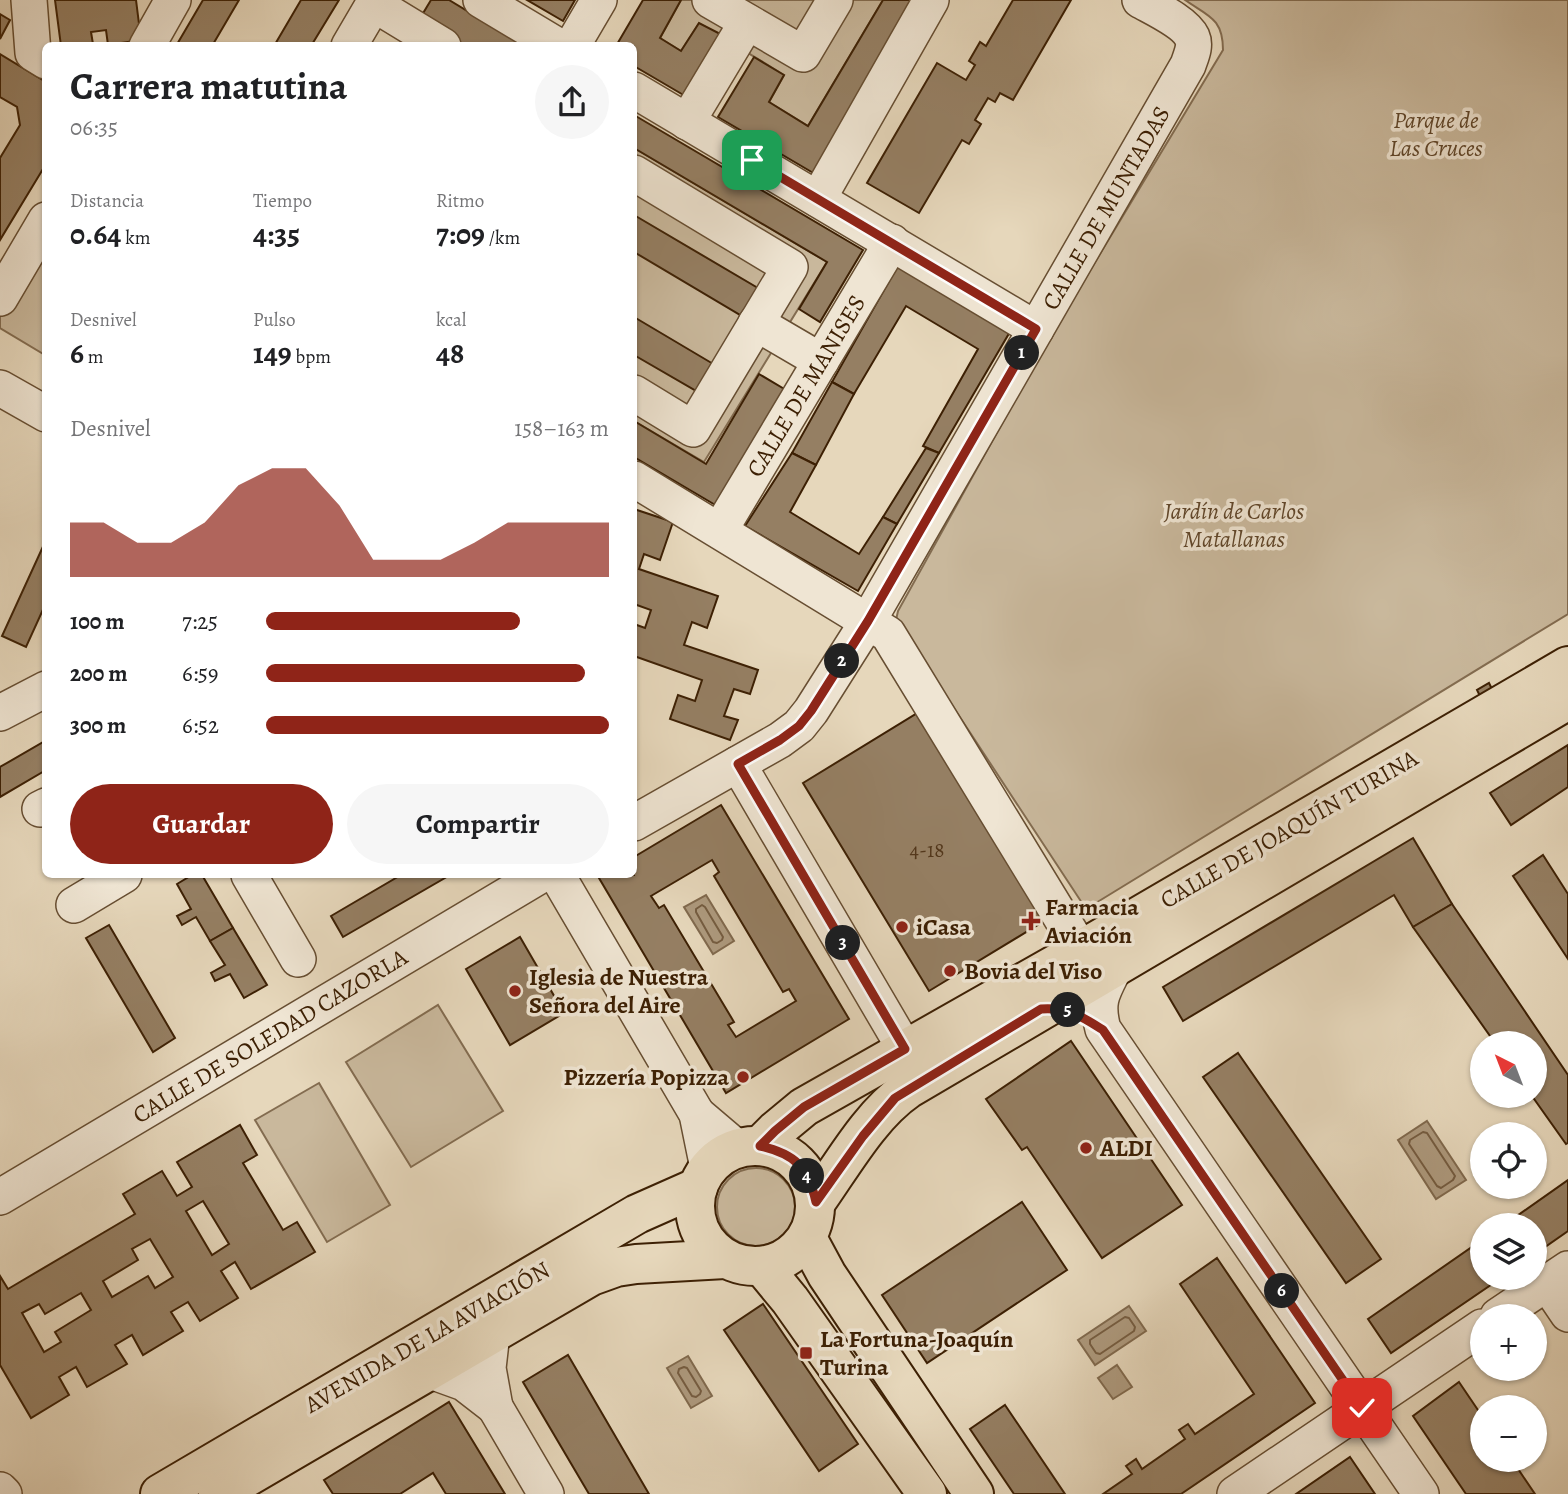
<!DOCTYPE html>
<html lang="es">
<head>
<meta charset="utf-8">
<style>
	body { margin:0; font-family:Alegreya,serif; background:#f6f6f6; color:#202124; height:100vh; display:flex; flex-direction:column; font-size:26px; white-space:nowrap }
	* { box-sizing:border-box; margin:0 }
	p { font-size:23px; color:#757577 }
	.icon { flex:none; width:38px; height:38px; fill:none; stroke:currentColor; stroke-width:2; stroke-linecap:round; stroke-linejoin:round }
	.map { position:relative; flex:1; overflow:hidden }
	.drawer { position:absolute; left:42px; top:42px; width:595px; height:836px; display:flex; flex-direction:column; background:#fff; border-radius:10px; box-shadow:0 2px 5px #0004 }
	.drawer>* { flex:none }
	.needle { width:46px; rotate:318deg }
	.buttons { position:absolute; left:1470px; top:1031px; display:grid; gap:14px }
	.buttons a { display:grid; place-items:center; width:77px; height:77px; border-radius:50%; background:#fff; box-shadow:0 2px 5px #0004; font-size:35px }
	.pin { position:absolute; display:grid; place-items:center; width:60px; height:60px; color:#fff; margin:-30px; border-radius:14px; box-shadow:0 4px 10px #0006 }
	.km { position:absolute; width:35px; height:35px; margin:-18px; border-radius:50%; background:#222; color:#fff; font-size:19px; line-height:35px; text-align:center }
	.round { display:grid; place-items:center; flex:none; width:74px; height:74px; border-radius:37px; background:#f6f6f6 }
	.summary { display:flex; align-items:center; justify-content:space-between; height:119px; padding:0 28px }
	h1 { font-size:38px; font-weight:700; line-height:52px }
	.stats { display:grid; grid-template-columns:repeat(3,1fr); gap:10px; height:119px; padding:7px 28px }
	.stats div { display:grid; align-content:center }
	.stats b { font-size:30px; font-weight:700 }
	.stats small { font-size:19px; font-weight:400 }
	.stats p { font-size:19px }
	.chart { height:196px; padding:14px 28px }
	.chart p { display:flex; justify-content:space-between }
	.chart svg { width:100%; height:126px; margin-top:7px; fill:#8f2418; opacity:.7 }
	.primary-button { display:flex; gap:14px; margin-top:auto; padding:14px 28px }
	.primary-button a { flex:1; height:80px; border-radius:42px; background:#8f2418; color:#fff; font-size:28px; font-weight:700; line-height:80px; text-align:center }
	.primary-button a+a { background:#f6f6f6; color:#202124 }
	ul { padding:0 28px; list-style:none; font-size:23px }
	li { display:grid; grid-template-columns:112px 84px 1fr; align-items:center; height:52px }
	li i { height:18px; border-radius:9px; background:#8f2418 }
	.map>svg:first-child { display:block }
</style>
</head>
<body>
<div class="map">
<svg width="1568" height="1494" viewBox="0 0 1568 1494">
	<rect width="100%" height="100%" fill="#e6d7bb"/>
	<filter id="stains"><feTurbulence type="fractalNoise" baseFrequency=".00286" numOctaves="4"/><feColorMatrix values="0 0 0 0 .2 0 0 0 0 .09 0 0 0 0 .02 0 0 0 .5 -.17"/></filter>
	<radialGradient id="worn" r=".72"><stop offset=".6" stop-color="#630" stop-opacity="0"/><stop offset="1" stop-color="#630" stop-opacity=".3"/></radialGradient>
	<!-- green -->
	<g fill="#c9b89c" stroke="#836c50" stroke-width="2">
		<path d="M681 0H883L808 126 769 102 784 75 699 23 681 51 660 38Z"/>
		<path d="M1185 0H1568V614L1086 909 896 620 898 611 1051 335 1223 50C1223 18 1208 16 1185 0Z"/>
		<path d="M634 148 827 262 704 462 634 421Z"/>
		<path d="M45 220V355L0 328V298Z"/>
		<path d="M438 1005 503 1111 411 1167 346 1062Z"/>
		<path d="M319 1083 390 1205 327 1242 255 1120Z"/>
		<circle cx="756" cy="1207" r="39"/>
	</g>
	<!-- water -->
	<g fill="#ad997d" stroke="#80694d" stroke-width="2">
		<path d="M706 895 734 941 713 954 684 907Z"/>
		<path d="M1427 1121 1466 1180 1436 1199 1398 1140Z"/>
		<path d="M1129 1306 1146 1331 1095 1365 1078 1340Z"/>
		<path d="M688 1356 712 1396 691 1408 667 1368Z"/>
		<path d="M1117 1365 1132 1387 1113 1399 1098 1378Z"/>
	</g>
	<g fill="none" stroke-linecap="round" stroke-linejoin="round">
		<!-- shore -->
		<g stroke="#755c40" stroke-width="2">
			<path d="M702 905 705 907 723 937 722 940 717 943 713 942 696 912V909Z"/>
			<path d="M1423 1132 1427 1133 1455 1176 1453 1180 1441 1188 1437 1186 1409 1144 1410 1140Z"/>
			<path d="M1125 1317 1129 1318 1135 1327 1134 1331 1100 1354 1096 1353 1090 1344V1340Z"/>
			<path d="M684 1367 687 1368 701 1391 700 1394 696 1397 692 1396 678 1373 679 1369Z"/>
		</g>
	</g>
	<!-- building -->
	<g fill="#957f63" stroke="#3d2004" stroke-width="2" fill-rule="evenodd">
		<path d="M55 0H136L141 40 108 45 106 30 91 32 93 44 61 46Z"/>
		<path d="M203 0H239L212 46H176Z"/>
		<path d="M301 0H339L311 46H274Z"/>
		<path d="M431 0H449L525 46H462L419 20Z"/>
		<path d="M527 0H575L563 21Z"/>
		<path d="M643 0H681L660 38 681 51 699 23 730 39 692 100 634 66V46H616Z"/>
		<path d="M883 0H918L815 174 718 117 754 57 784 75 769 102 808 126Z"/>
		<path d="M1013 0H1071L1013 100 1000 93 995 102 988 98 975 120 981 124 969 144 962 140 919 213 867 183 937 63 966 80 975 65 969 61 980 42 986 46Z"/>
		<path d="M0 14 10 20 0 39Z"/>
		<path d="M0 54 46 82V164L0 240V158L20 125 17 107 0 97Z"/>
		<path d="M634 115 863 250 820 322 799 309 827 262 634 148Z"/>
		<path d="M634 215 763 291 747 319 634 252Z"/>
		<path d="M898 265 1011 330 939 453 923 446 978 349 906 306 854 394 832 382Z"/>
		<path d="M634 317 720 368 705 396 634 355Z"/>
		<path d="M759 374 786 390 717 506 634 457V421L706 464Z"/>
		<path d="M832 382 854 394 816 465 792 453Z"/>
		<path d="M926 448 939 453 897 524 883 517Z"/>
		<path d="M792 453 816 465 790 512 859 554 883 517 897 524 858 591 745 526Z"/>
		<path d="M634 509 673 522 660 560 644 554 639 569 718 596 707 628 692 622 684 645 758 670 750 694 734 689 724 716 738 720 730 740 670 719 678 695 695 701 702 680 634 656V624L645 628 651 610 634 604Z"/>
		<path d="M46 540V603L26 647 2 636Z"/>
		<path d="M1489 683 1493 691 1481 698 1477 690Z"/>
		<path d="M924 709 1051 917 929 991 803 783Z"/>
		<path d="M45 741 46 770 0 797V767Z"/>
		<path d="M1568 745V787L1511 825 1490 793Z"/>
		<path d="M721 805 849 1019 726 1093 599 878 604 875H634V857ZM712 860 719 872 714 876 783 992 789 989 796 1001 736 1037 728 1025 734 1022 664 905 659 908 651 896Z"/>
		<path d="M1413 838 1452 904 1413 927 1394 895 1183 1021 1163 987Z"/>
		<path d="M1543 855 1568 894V959L1513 876Z"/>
		<path d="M192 875H202L233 928 210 941 196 917 182 925 177 916 191 909 177 884Z"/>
		<path d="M401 875H450L343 937 331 916Z"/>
		<path d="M1452 904 1568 1075V1143L1566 1144 1532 1096H1535V1043H1495L1413 927Z"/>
		<path d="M109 925 175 1038 153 1052 86 938Z"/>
		<path d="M233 928 267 985 244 998 230 974 215 981 211 973 225 965 210 941Z"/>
		<path d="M520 937 564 1013 510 1045 466 969Z"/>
		<path d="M1071 1041 1182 1205 1102 1258 1027 1147 1022 1150 986 1099Z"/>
		<path d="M1238 1053 1381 1259 1346 1283 1203 1077Z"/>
		<path d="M240 1125 257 1155 243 1163 283 1230 297 1222 315 1252 251 1289 235 1262 221 1271 238 1298 200 1321 188 1302 171 1312 183 1331 143 1355 132 1335 115 1345 127 1364 87 1387 76 1367 59 1377 69 1395 31 1418 0 1365V1276L8 1289 135 1214 123 1194 162 1171 177 1196 192 1187 177 1162ZM203 1201 229 1244 212 1255 186 1211ZM150 1239 173 1277 155 1288 148 1276 112 1297 103 1281 138 1260 132 1249ZM81 1293 91 1310 55 1332 61 1342 44 1352 22 1313 39 1304 45 1314Z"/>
		<path d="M1568 1180V1231L1535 1254V1225H1504Z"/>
		<path d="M1022 1202 1067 1270 927 1363 882 1295Z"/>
		<path d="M1482 1240V1278H1501L1391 1353 1368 1319Z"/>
		<path d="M1217 1258 1315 1403 1181 1494H1103L1132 1474 1126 1466 1136 1459 1142 1469 1185 1439 1179 1430 1188 1424 1195 1434 1254 1394 1180 1284Z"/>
		<path d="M763 1304 858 1444 819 1471 724 1330Z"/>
		<path d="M568 1355 649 1494H589L523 1382Z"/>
		<path d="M1459 1382 1482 1416V1460H1512L1535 1494H1466L1413 1416Z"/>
		<path d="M449 1402 505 1494H446L433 1473 400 1494H333L324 1480Z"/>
		<path d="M1005 1405 1065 1494H1014L970 1429Z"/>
		<path d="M1350 1457 1375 1494H1296Z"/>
	</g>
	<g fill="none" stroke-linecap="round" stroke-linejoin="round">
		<defs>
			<g id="minor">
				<path d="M29 0 33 53 46 61"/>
				<path d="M481 0 558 46"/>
				<path d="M710 0 803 54 835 0"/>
				<path d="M374 4 443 46"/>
				<path d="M147 46 173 0"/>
				<path d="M349 46 376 0"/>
				<path d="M572 46 599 0"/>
				<path d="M634 90 1036 329"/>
				<path d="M687 122 747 22"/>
				<path d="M634 173 790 267 693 429 634 393"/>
				<path d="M818 199 931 0"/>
				<path d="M0 298 46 220"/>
				<path d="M756 323 821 361"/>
				<path d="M0 388 46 414"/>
				<path d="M634 479 888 634 1081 950"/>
				<path d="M720 530 892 242"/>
				<path d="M0 713 46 689"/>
				<path d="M738 764 905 1049"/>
				<path d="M40 809 46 806"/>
				<path d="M634 823 780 740 799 726 811 711 868 621 1188 65C1191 56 1196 46 1192 37 1185 22 1154 8 1140 0"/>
				<path d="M249 875 298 959"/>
				<path d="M557 875 697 1114 708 1168"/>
				<path d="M74 905 124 875"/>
				<path d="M1116 965C1103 991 1095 1000 1103 1029L1421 1494"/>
				<path d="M697 1114 737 1148"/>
				<path d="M0 1197 541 875"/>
				<path d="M1547 1283 1568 1314"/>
				<path d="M1498 1316 1568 1269"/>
				<path d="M428 1370 464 1383 495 1407 488 1368 492 1333"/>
				<path d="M495 1407 546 1494"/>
				<path d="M0 1490 4 1494"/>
				<path d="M1235 1494 1482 1327"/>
			</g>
			<g id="major">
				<circle cx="755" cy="1206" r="60"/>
				<path d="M760 1146 775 1131 804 1107 1081 950 1568 666"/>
				<path d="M816 1202C843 1164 870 1115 908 1089L1568 700"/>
				<path d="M807 1238 827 1275 974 1494"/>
				<path d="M762 1266 790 1300 927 1494"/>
				<path d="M160 1494 637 1214 698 1187"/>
				<path d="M218 1494 591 1276 616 1267 636 1264 725 1259"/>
			</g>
		</defs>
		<!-- minor casing -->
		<use href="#minor" stroke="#674e32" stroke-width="38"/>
		<!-- major casing -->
		<use href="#major" stroke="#3d2004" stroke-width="42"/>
		<!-- minor -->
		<use href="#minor" stroke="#efe5d3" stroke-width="35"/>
		<!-- major -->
		<use href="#major" stroke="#e6d7bb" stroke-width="38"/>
	</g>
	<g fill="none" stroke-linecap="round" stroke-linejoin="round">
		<defs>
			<path id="route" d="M752 160 1036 329 868 621 811 711 799 726 780 740 738 764 905 1049 804 1107 775 1131 760 1146C795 1154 808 1167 816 1202L863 1136 895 1098 1041 1009C1068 1007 1081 1016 1103 1030L1362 1408"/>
		</defs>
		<!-- route casing -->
		<use href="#route" stroke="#fff" stroke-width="14"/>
		<!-- route -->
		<use href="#route" stroke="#8f2418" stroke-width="9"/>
	</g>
	<!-- markers -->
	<g fill="#8f2418" stroke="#efe5d3" stroke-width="2.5">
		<path d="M1027.5 910.5h7v7h7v7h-7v7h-7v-7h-7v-7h7z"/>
		<circle cx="902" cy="927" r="7"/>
		<circle cx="950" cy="971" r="7"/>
		<circle cx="515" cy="991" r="7"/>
		<circle cx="743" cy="1077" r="7"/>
		<circle cx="1086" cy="1148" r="7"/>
		<rect x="799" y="1346" width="14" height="14" rx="3.5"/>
	</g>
	<g text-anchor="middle" stroke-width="7" stroke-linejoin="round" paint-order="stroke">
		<!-- number labels -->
		<g font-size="21" fill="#53381c">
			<text x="927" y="857">4-18</text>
		</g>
		<!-- park labels -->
		<g font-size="24" font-style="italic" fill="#60462a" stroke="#efe5d3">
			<text x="1436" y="128">Parque de<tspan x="1436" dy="28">Las Cruces</tspan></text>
			<text x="1234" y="519">Jardín de Carlos<tspan x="1234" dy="28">Matallanas</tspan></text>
		</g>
		<!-- street labels -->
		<g font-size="24" fill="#3d2004" stroke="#efe5d3">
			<text transform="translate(1106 208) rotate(-60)" y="8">CALLE DE MUNTADAS</text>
			<text transform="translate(806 386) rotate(-59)" y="8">CALLE DE MANISES</text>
			<text transform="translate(1289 829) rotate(-30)" y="8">CALLE DE JOAQUÍN TURINA</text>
			<text transform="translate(270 1036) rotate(-31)" y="8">CALLE DE SOLEDAD CAZORLA</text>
			<text transform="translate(427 1337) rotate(-30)" y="8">AVENIDA DE LA AVIACIÓN</text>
		</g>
		<!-- poi labels -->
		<g font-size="24" font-weight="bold" fill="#3d2004" stroke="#efe5d3" text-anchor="start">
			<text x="1045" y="915">Farmacia<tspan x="1045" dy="28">Aviación</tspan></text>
			<text x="916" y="935">iCasa</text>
			<text x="964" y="979">Bovia del Viso</text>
			<text x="529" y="985">Iglesia de Nuestra<tspan x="529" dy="28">Señora del Aire</tspan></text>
			<text x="729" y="1085" text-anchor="end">Pizzería Popizza</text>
			<text x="1100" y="1156">ALDI</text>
			<text x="820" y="1347">La Fortuna-Joaquín<tspan x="820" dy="28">Turina</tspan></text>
		</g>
	</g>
	<rect width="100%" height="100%" filter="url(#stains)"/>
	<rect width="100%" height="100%" fill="url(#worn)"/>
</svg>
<div class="buttons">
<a><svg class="needle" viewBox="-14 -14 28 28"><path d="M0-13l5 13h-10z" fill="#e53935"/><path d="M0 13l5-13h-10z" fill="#757577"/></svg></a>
<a><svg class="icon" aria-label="locate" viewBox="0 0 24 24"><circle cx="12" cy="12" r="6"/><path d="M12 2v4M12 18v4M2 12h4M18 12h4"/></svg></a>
<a><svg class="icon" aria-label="layers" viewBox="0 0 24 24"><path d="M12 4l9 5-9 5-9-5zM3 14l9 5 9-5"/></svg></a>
<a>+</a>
<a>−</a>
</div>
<div class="pin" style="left:752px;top:160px;background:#1e9e55"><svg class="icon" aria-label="arrive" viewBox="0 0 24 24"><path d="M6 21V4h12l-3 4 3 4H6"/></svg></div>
<div class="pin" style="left:1362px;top:1408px;background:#d93025"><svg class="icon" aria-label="check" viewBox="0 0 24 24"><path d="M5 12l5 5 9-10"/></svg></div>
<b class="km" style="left:1022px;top:353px">1</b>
<b class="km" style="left:842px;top:661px">2</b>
<b class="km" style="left:843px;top:943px">3</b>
<b class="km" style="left:807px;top:1176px">4</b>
<b class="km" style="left:1068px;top:1010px">5</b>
<b class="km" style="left:1282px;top:1291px">6</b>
<section class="drawer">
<div class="summary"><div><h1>Carrera matutina</h1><p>06:35</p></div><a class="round"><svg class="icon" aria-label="share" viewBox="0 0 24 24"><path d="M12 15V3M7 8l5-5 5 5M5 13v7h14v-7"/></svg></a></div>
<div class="stats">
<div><p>Distancia</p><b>0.64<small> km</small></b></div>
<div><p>Tiempo</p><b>4:35</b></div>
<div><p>Ritmo</p><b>7:09<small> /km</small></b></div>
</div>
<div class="stats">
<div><p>Desnivel</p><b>6<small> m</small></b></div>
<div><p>Pulso</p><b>149<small> bpm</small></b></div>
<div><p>kcal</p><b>48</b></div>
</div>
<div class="chart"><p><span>Desnivel</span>158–163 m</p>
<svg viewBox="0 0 160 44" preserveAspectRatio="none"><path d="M0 44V25L10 25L20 32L30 32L40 25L50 12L60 6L70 6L80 19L90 38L100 38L110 38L120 32L130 25L140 25L150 25L160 25V44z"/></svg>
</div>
<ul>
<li><b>100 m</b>7:25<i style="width:74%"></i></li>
<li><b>200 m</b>6:59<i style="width:93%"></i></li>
<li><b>300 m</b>6:52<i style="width:100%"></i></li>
</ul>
<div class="primary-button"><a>Guardar</a><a>Compartir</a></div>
</section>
</div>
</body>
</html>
